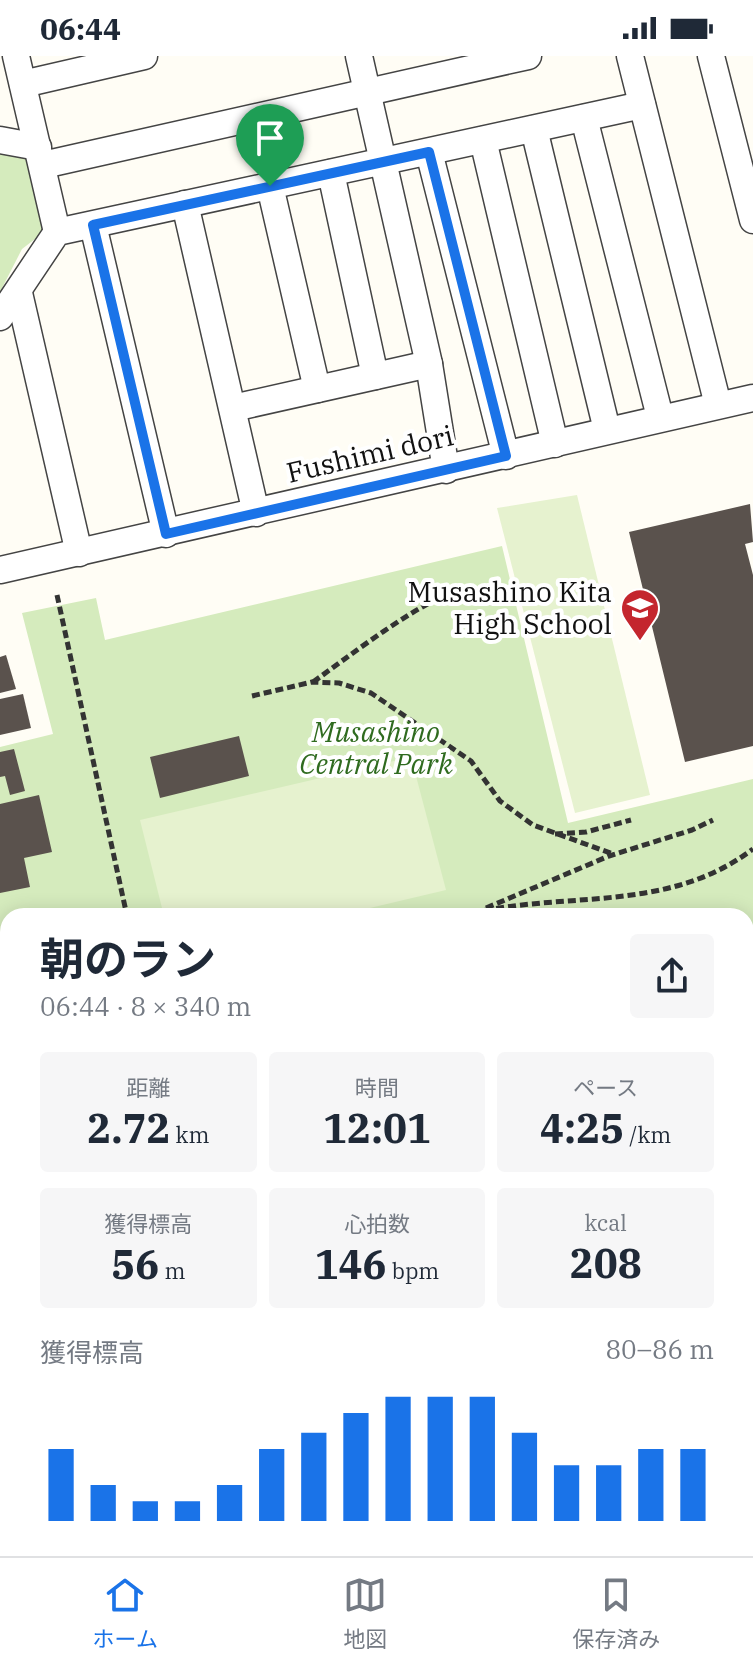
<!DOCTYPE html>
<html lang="ja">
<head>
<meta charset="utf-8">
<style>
	body { margin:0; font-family:"IBM Plex Serif","Noto Sans JP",serif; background:#f6f6f7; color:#1f2937; height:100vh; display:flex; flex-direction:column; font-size:30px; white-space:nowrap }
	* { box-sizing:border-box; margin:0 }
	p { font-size:26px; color:#747a83 }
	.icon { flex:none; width:44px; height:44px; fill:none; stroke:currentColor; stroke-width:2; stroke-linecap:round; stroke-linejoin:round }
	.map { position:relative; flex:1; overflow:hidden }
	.details { position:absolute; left:0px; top:852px; width:754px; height:648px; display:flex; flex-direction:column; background:#fff; border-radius:24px 24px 0 0; box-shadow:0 4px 20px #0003 }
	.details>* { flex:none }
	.pin { position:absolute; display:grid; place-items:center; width:68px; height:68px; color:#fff; margin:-82px -34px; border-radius:50% 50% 50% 0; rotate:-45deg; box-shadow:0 0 8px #0007 }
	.pin .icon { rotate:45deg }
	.round { display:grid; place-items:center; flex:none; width:84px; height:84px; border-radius:8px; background:#f6f6f7 }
	.head { display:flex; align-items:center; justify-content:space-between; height:136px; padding:0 40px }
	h1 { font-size:44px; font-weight:700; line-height:60px }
	.metrics { display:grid; grid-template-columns:repeat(3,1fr); gap:12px; height:136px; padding:8px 40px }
	.metrics div { display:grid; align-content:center; border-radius:8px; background:#f6f6f7; text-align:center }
	.metrics b { font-size:40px; font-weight:700 }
	.metrics small { font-size:22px; font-weight:400 }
	.metrics p { font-size:22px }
	.chart { height:224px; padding:16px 40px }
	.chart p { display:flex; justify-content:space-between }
	.chart svg { width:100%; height:144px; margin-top:8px; stroke:#1a73e8; stroke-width:6 }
	.status { display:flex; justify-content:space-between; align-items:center; height:56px; padding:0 40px; background:#fff; direction:ltr }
	.status svg { height:22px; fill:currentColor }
	.dock { display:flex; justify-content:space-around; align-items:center; height:112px; border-top:2px solid #e0e1e3; background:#fff; font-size:22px; color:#747a83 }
	.dock a { display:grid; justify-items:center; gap:4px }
	.dock .active { color:#1a73e8 }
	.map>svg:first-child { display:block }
</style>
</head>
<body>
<div class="status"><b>06:44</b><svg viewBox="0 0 49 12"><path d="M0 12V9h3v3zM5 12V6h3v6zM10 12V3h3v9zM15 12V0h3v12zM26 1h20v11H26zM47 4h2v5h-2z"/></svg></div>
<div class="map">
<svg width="753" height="1500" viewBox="0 0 753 1500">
	<rect width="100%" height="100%" fill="#fffdf5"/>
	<!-- green -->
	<g fill="#d5ebbd" fill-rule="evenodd">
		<path d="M0 90 31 96 48 173 22 193 0 236Z"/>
		<path d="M502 490 568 767 753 723V1500H0V691L53 678 22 557 96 542 105 584ZM8 860H746V1492H8Z"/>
	</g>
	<!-- forest -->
	<g fill="#b9dc9c">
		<path d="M7 1186 8 1241 3 1245 4 1272 8 1273V1339L0 1338V1193Z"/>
		<path d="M0 1391 8 1398 9 1492 4 1495 0 1488Z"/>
	</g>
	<!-- pitch -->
	<g fill="#e6f2cf">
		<path d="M577 439 650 739 575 757 497 452Z"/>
		<path d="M411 701 446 834 336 860H164L140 764Z"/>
	</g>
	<!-- building -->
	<g fill="#5a524d">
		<path d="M750 448 753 486 745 488 753 519V690L685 706 629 476Z"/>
		<path d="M6 599 16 633 0 637V601Z"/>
		<path d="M23 638 31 672 0 679V643Z"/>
		<path d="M239 680 249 720 160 742 150 701Z"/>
		<path d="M14 693 25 735 10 739 5 720 0 721V696Z"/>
		<path d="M39 739 52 796 24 802 30 831 0 837V748Z"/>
	</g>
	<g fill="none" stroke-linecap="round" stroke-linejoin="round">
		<defs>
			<g id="minor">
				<path d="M16 0 57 176"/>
				<path d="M359 0 429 308 446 414"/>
				<path d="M630 0 718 349"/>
				<path d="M711 0 753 164"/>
				<path d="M23 28 144 0"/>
				<path d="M584 62 660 361"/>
				<path d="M534 73 607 374"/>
				<path d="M0 84 38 91"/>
				<path d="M483 84 555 388"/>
				<path d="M429 96 506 400"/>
				<path d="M43 109 528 0"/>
				<path d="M331 117 375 320"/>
				<path d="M270 130 317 333"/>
				<path d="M185 148 256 457"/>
				<path d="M93 169 166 478"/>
				<path d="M19 237 79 497"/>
				<path d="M0 261 57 176 642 49"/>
				<path d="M233 352 429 308"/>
				<path d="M0 514 753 342"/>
			</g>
		</defs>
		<!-- minor casing -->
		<use href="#minor" stroke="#444" stroke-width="29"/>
		<!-- path -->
		<g stroke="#333" stroke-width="5" stroke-dasharray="8 4" stroke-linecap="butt">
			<path d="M57 539 127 860"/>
			<path d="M313 626C343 605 433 534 466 534 477 534 486 541 493 548"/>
			<path d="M252 640 312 626 339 627 371 637 471 705 500 745 533 769 613 798"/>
			<path d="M555 778 586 776 631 764"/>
			<path d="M486 852 609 800 692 774 713 764"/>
			<path d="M461 860C559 833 664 860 753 793"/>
			<path d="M0 1377 8 1389"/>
			<path d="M0 1430 8 1428"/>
			<path d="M0 1484 8 1465"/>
			<path d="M189 1492 191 1500"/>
		</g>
		<!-- minor -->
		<use href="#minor" stroke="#fff" stroke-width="26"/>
	</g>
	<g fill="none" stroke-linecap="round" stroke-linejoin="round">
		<defs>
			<path id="route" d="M429 96 506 400 166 478 93 169Z"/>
		</defs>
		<!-- route casing -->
		<use href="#route" stroke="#fff" stroke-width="16"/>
		<!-- route -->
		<use href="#route" stroke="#1a73e8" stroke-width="10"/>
	</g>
	<!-- icons -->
	<defs>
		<symbol id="school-pin" viewBox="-11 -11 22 30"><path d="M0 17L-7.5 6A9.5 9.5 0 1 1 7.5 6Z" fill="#c4262e" stroke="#fff"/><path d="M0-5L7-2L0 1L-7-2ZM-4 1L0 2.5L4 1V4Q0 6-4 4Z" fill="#fff"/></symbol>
	</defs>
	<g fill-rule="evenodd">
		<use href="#school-pin" x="618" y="530" width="44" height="60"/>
	</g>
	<g text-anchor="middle" stroke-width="8" stroke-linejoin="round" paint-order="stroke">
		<!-- street labels -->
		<g font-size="28" fill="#111" stroke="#fff">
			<text transform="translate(370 398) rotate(-13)" y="10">Fushimi dori</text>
		</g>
		<!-- poi labels -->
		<g font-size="28" fill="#111" stroke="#fff" text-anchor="end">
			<text x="612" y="546">Musashino Kita<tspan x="612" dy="32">High School</tspan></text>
		</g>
		<!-- park labels -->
		<g font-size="28" font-style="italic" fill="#2f6b1f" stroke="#fff">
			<text x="376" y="686">Musashino<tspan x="376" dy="32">Central Park</tspan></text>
		</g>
	</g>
</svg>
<div class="pin" style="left:270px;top:130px;background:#1e9e55"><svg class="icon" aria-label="arrive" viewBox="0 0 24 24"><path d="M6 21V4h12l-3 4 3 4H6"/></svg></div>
<section class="details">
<div class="head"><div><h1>朝のラン</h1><p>06:44 · 8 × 340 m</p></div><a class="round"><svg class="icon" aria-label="share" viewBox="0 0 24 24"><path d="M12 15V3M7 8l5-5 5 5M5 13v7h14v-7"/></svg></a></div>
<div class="metrics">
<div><p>距離</p><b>2.72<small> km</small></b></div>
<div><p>時間</p><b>12:01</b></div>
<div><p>ペース</p><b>4:25<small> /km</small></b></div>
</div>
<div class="metrics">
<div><p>獲得標高</p><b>56<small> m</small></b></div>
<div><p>心拍数</p><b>146<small> bpm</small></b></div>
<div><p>kcal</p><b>208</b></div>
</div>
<div class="chart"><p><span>獲得標高</span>80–86 m</p>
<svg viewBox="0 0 160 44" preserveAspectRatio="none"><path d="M5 44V22M15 44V33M25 44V38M35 44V38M45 44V33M55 44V22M65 44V17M75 44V11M85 44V6M95 44V6M105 44V6M115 44V17M125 44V27M135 44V27M145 44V22M155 44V22"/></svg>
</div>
</section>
</div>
<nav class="dock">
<a class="active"><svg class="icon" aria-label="home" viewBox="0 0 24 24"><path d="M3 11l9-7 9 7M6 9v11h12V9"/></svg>ホーム</a>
<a><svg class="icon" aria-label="map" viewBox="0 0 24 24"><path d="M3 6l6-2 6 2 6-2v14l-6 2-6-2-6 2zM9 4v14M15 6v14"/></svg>地図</a>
<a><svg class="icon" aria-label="saved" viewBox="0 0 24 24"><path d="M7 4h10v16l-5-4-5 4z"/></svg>保存済み</a>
</nav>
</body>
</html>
